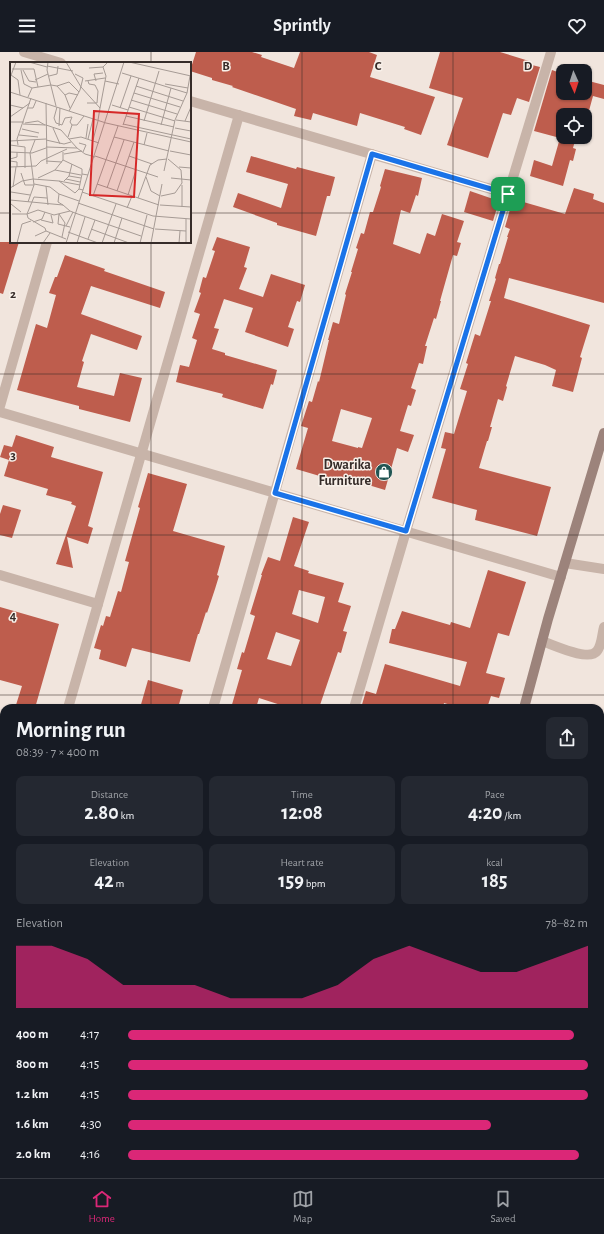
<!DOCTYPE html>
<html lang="en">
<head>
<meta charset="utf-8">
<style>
	body { margin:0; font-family:"Alegreya Sans",sans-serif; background:#242831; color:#f1f3f6; height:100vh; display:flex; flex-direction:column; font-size:15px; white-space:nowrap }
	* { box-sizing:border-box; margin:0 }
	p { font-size:13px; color:#9ea1a6 }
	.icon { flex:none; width:22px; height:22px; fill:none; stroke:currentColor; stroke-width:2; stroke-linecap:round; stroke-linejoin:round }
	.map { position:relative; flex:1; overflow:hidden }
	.sheet { position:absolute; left:0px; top:652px; width:604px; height:474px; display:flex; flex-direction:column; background:#171b24; border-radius:12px 12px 0 0; box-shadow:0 1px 3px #0004 }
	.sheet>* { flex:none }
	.needle { width:26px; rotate:177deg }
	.buttons { position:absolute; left:556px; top:12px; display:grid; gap:8px }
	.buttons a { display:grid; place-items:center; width:36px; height:36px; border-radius:8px; background:#171b24; box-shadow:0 1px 3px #0004; font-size:20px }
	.pin { position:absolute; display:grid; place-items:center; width:34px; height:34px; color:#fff; margin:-17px; border-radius:8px; box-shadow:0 2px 6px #0006 }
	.round { display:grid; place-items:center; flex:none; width:42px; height:42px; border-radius:8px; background:#242831 }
	.head { display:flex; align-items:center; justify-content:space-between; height:68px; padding:0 16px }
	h1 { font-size:22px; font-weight:600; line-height:30px }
	.figures { display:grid; grid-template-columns:repeat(3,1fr); gap:6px; height:68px; padding:4px 16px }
	.figures div { display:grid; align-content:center; border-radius:8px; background:#242831; text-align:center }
	.figures b { font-size:20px; font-weight:600 }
	.figures small { font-size:11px; font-weight:400 }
	.figures p { font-size:11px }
	.chart { height:112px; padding:8px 16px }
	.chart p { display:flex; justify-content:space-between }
	.chart svg { width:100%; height:72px; margin-top:4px; fill:#db2777; opacity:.7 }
	ul { padding:0 16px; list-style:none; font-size:13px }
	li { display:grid; grid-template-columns:64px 48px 1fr; align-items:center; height:30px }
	li i { height:10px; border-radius:5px; background:#db2777 }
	header { display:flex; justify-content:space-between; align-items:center; height:52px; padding:0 16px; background:#171b24; font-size:18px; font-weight:600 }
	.tab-bar { display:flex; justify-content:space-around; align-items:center; height:56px; border-top:1px solid #363941; background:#171b24; font-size:11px; color:#9ea1a6 }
	.tab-bar a { display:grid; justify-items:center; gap:2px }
	.tab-bar .selected { color:#db2777 }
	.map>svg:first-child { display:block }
</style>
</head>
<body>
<header><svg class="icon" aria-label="menu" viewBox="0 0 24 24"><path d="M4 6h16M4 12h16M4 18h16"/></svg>Sprintly<svg class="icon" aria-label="heart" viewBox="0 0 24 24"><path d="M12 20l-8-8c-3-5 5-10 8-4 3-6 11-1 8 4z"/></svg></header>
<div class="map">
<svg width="604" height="1126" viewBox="0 0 604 1126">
	<rect width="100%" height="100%" fill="#f1e5dd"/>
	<!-- building -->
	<g fill="#be5d4d" fill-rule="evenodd">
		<path d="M196 0H252L262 3 261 5 294 16 300 0H369L377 3 370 25 435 45 421 83 404 77 405 75 360 61 357 74 313 61 311 68 294 64 296 57 232 35 233 34 212 28V26L190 19Z"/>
		<path d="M440 0H500L529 9 528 12 540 15 529 50 517 46 511 63 503 61 488 106 447 93 463 46 429 36Z"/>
		<path d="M552 18 563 22V41H585V28L604 33V47L593 44 587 66H585V63H563V85H576L573 96 576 97 573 109 570 108 563 134 530 124 534 108 552 114 560 86 534 79Z"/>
		<path d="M251 104 296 117 297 115 335 125 330 144H327L316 184 277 173V171L233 155 238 141 281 156 288 132 246 120Z"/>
		<path d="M385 117 422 126 418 144 416 143 410 161 401 158 393 192 420 202 427 181 435 184 442 162 464 169 457 190 461 191 457 204 453 203 440 249H441L436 267 434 266 425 294H427L423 312 419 311 411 336 416 338 411 354 408 353 400 379 414 383 408 400 397 396 385 438 342 425 340 430 296 417 308 376 301 374 309 349 312 350 318 329 319 330 329 288H328L333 270 339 272 346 243 345 242 352 220H351L358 197 356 196 361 181 364 182 370 160H373L381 135 380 134ZM341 357 372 366 362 396 358 395V396L332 389Z"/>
		<path d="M574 136 594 142 593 147 604 151V251L509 226 504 246 590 273 580 305 582 306 573 340 552 334 556 318 545 313 515 304 506 334 507 335 503 349 498 347 490 375H492L488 389H487L479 416 551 435 537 484 475 468 477 458 432 446 446 397 441 396 445 380 454 382 467 339 460 337 468 312 466 311 475 282 480 284 491 249H489L496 227 495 226 499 212H500L508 185H507L510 177 505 175 513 147 565 162Z"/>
		<path d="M470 139 499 149 493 169 464 160Z"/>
		<path d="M217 185 250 195 244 215 247 216 239 237 263 245 271 222 305 233 300 250 297 249 288 275 294 277 288 295 245 280 253 256 224 247 214 276 219 277 212 297 225 301V303L277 318 273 333 271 332 263 357 222 345 223 342 176 330 180 313 189 315 197 288 192 286 200 262 194 260 201 241 199 240 203 225 206 226 215 199 212 198Z"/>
		<path d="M0 190H19L3 242 0 241Z"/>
		<path d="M65 203 105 217 104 219 165 240 160 256 91 234 81 262 142 284 137 298 91 282 82 309 84 310 77 335 114 344 120 321 142 326 130 370 79 357V354L17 338 36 272 47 276 56 243 49 241 55 225H57Z"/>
		<path d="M16 383 54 395 51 405 103 420 88 474 93 476 88 492 67 485 73 516 56 512 76 454 71 452 72 450 46 443 48 437 4 424 9 408 0 405 4 393 12 395Z"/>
		<path d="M148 421 187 432 173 479 225 494 217 523 219 524 215 537 207 561 206 560 199 582H198L190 610 132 596 126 615 99 607 101 598 94 596 101 573 103 574 106 564 110 565 118 539 121 540 129 510 125 509 140 456 138 455Z"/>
		<path d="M3 453 21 458 12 486 0 483V462Z"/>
		<path d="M293 465 309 470 294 514 309 519 308 521 344 531 338 550 351 554 343 579 347 580 341 601 338 600 319 656H290L259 646 256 656H231L242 618 237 617 242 600 244 601 255 564 250 562 262 523H261L268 505 280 509ZM299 538 325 545 318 571 292 562ZM276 580 300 588 291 614 267 607Z"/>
		<path d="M488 518 526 530 509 584 498 581 486 621 505 626 499 646 491 644 487 656H461L444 651 443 656H361L366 639 376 642 385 612 460 634 467 610 389 591 392 577H395L402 559 450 573 451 570 470 576Z"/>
		<path d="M0 555 59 572 35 656H15L22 634 0 628Z"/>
		<path d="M148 628 183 638 178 656H140Z"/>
	</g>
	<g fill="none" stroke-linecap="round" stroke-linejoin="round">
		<!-- street -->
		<g stroke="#c8b4a9" stroke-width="10">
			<path d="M24 0 61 11"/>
			<path d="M190 49 508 142"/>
			<path d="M0 354 47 190"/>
			<path d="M0 360 561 525"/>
			<path d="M565 511 604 517"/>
			<path d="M0 523 98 552"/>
			<path d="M542 589C554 593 589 610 597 599 602 593 602 582 604 575"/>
			<path d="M68 656 239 63"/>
			<path d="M213 656 372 102"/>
			<path d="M354 656 406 479 551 0"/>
			<path d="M0 725 4 726"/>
			<path d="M600 752 604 733"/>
			<path d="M0 932 4 933"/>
			<path d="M0 1045H4"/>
			<path d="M160 1126 162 1122"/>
			<path d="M531 1126V1122"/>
		</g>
		<!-- secondary -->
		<g stroke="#9c837b" stroke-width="10">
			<path d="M524 656 548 567 604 381"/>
			<path d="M0 890 4 891"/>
			<path d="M600 1019 604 1020"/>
			<path d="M600 1029 604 1030"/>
			<path d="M394 1126 395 1122"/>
		</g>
	</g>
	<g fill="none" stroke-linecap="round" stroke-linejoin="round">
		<defs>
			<path id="route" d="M372 102 508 142 406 479 275 441Z"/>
		</defs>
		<!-- route casing -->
		<use href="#route" stroke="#fff" stroke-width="8"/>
		<!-- route -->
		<use href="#route" stroke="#1a73e8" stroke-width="5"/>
	</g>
	<!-- grid -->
	<path fill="none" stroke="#362c29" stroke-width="1" stroke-opacity="0.55" d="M151 0V11M302 0V656M453 0V656M0 161H11M190 161H604M151 190V656M0 322H604M0 483H604M0 643H604M0 804H4M600 804H604M0 965H4M600 965H604M151 1122V1126M302 1122V1126M453 1122V1126"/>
	<!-- icons -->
	<defs>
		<symbol id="shop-disc" viewBox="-11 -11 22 22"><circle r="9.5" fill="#215553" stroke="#f8f0e9"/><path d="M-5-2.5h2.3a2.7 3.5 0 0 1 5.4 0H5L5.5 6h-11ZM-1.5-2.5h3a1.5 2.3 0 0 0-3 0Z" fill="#fff"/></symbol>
	</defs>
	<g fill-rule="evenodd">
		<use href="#shop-disc" x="374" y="410" width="20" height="20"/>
	</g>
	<g text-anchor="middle" stroke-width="3" stroke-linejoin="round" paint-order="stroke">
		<!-- poi labels -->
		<g font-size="14" font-weight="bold" fill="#362c29" stroke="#f8f0e9" text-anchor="end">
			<text x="371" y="417">Dwarika<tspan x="371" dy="16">Furniture</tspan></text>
		</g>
	</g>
	<!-- overview -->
	<g transform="translate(10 10)">
		<rect width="181" height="181" fill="#f1e5dd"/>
		<path fill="none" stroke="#a69b95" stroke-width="1" d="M19 0 37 5M38 0 37 8 46 44M56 0 71 25 90 46 88 58M119 0 181 14M37 4 63 9M79 6 93 5M2 7H24L28 25M11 8 14 22 22 26M13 8 19 19 26 20M112 11 177 31M1 13 8 18 10 33M39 14 47 12 48 4M0 16 6 0M25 18 38 12M75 19 95 16M86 19 84 12 93 11M95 19 109 22M155 22 178 26M41 23 47 24 55 33 60 46M47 24 59 20 69 30M126 24 173 39M0 30 96 61 181 80M124 31 170 45M55 33 59 31 68 33M18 35 22 26 41 23M121 38 167 52M36 41 37 102M77 41H87L88 29 85 23 79 22 78 19M0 43 13 46M102 43 118 48M47 45 44 56 46 61 52 63 55 56 62 55M119 45 165 59M18 46H23L26 39M90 46 96 14 93 5 98 0M110 46 121 14M59 49 70 28 73 16 65 12M116 54 164 65M0 55 20 41M166 58 181 60M134 59 149 9M175 59 181 45M0 60H14M15 61 28 59 35 63M13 62 36 63 51 68 67 86M113 62 181 77M62 63H67L74 54M113 63 129 16M151 63 161 26M49 64 50 46M43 66 50 82M165 66 181 69M12 67 29 71M9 73 28 75M58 75 62 63 60 60 62 55M104 75 159 89M76 76 78 62M59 77 71 75 89 81M78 77 83 57M36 78 54 82 61 80M83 78 88 59M0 79 36 77M69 81 76 83 73 90M0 83 15 85V106M8 83 7 77 21 36M134 83 137 71M36 85 67 86 75 92 85 95M160 89 181 93M0 90 22 91 36 86M20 91 25 78M54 92 72 89M85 94 148 115M119 94 142 102M0 97 7 95V90M53 98 72 107V112M0 99 7 100V105M36 99 52 100M0 105 26 104 31 99 57 87M169 105 181 106M45 108 71 113M154 109 165 58 177 31 180 14M11 111 15 123H24M59 114 71 116M136 115 141 129 150 134M28 116 45 108 53 98V90M161 116 181 118M23 117 49 119 65 131 69 127 73 128M56 117 70 120M49 119 70 123M54 119 59 114 62 102M24 122 40 125 49 132 69 139M87 122 149 143M36 124 38 143M0 125V180M3 125 6 105M0 126 12 119 23 117M97 126 114 78M69 127 72 112 78 113M107 129 124 80M1 130 20 133M72 130 143 154 181 157M49 132 48 140 53 143M118 133 126 108M83 134 108 64M151 134 165 131 172 121 171 108 158 97M24 135 37 136M128 136 140 103 148 98 157 97M0 138 53 143 60 149M18 140 24 123 20 91M68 141 144 167M1 142 11 150M150 143 181 145M172 145V123M117 146 122 134M65 151 131 174M2 152H17L18 156 35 166 36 169 56 177M17 152 28 148 44 153 60 149 65 151M17 152 24 135M49 152 55 161 52 175M49 152 48 162 60 165M31 158 43 161 41 153M23 160 32 157 35 150M56 164 63 150M81 167 119 181M145 167 176 169M58 170 88 181M25 174 36 169M78 177 85 158M7 181 12 162 21 159M15 181H31M33 181 40 171M56 181 114 0M67 181 75 155M92 181 106 142M104 181 112 156M130 181 137 153M141 181 152 122M169 181 170 169M176 181V157"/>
		<path fill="#d62828" fill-opacity="0.15" stroke="#d62828" stroke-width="2" d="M84 49 129 52 124 135 80 133Z"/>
		<rect width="181" height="181" fill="none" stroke="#362c29" stroke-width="2"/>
	</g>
	<g font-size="13" text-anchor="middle" font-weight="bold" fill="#362c29" stroke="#f8f0e9" stroke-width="3" stroke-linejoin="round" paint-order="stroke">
		<text x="226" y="18">B</text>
		<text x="378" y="18">C</text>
		<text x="528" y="18">D</text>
		<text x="13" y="246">2</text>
		<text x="13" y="407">3</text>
		<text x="13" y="568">4</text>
	</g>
</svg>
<div class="buttons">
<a><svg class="needle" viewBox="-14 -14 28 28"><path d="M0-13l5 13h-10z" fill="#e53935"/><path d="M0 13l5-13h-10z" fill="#9ea1a6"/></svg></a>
<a><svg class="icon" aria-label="locate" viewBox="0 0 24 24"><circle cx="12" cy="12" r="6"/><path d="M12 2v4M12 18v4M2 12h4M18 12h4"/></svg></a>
</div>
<div class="pin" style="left:508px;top:142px;background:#1e9e55"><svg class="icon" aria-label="arrive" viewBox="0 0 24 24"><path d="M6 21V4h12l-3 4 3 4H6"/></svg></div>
<section class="sheet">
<div class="head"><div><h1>Morning run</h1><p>08:39 · 7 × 400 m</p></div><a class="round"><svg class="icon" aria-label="share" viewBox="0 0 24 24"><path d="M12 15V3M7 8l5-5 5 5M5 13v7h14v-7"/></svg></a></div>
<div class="figures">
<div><p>Distance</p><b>2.80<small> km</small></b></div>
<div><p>Time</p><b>12:08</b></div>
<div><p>Pace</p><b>4:20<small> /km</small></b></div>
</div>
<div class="figures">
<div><p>Elevation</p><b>42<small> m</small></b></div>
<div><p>Heart rate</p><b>159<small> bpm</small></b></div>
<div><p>kcal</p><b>185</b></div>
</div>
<div class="chart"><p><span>Elevation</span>78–82 m</p>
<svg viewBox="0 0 160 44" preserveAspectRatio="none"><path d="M0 44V6L10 6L20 14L30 30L40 30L50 30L60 38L70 38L80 38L90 30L100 14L110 6L120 14L130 22L140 22L150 14L160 6V44z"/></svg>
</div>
<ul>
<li><b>400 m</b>4:17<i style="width:97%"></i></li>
<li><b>800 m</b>4:15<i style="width:100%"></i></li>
<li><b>1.2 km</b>4:15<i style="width:100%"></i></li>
<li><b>1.6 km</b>4:30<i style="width:79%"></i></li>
<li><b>2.0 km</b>4:16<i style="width:98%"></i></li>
</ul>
</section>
</div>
<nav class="tab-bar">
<a class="selected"><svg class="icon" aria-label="home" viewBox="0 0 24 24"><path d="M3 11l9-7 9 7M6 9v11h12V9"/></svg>Home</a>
<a><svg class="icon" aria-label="map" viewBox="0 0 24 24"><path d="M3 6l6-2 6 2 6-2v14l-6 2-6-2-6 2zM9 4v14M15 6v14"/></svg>Map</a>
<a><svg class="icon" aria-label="saved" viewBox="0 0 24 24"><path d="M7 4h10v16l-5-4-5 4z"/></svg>Saved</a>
</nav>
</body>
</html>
